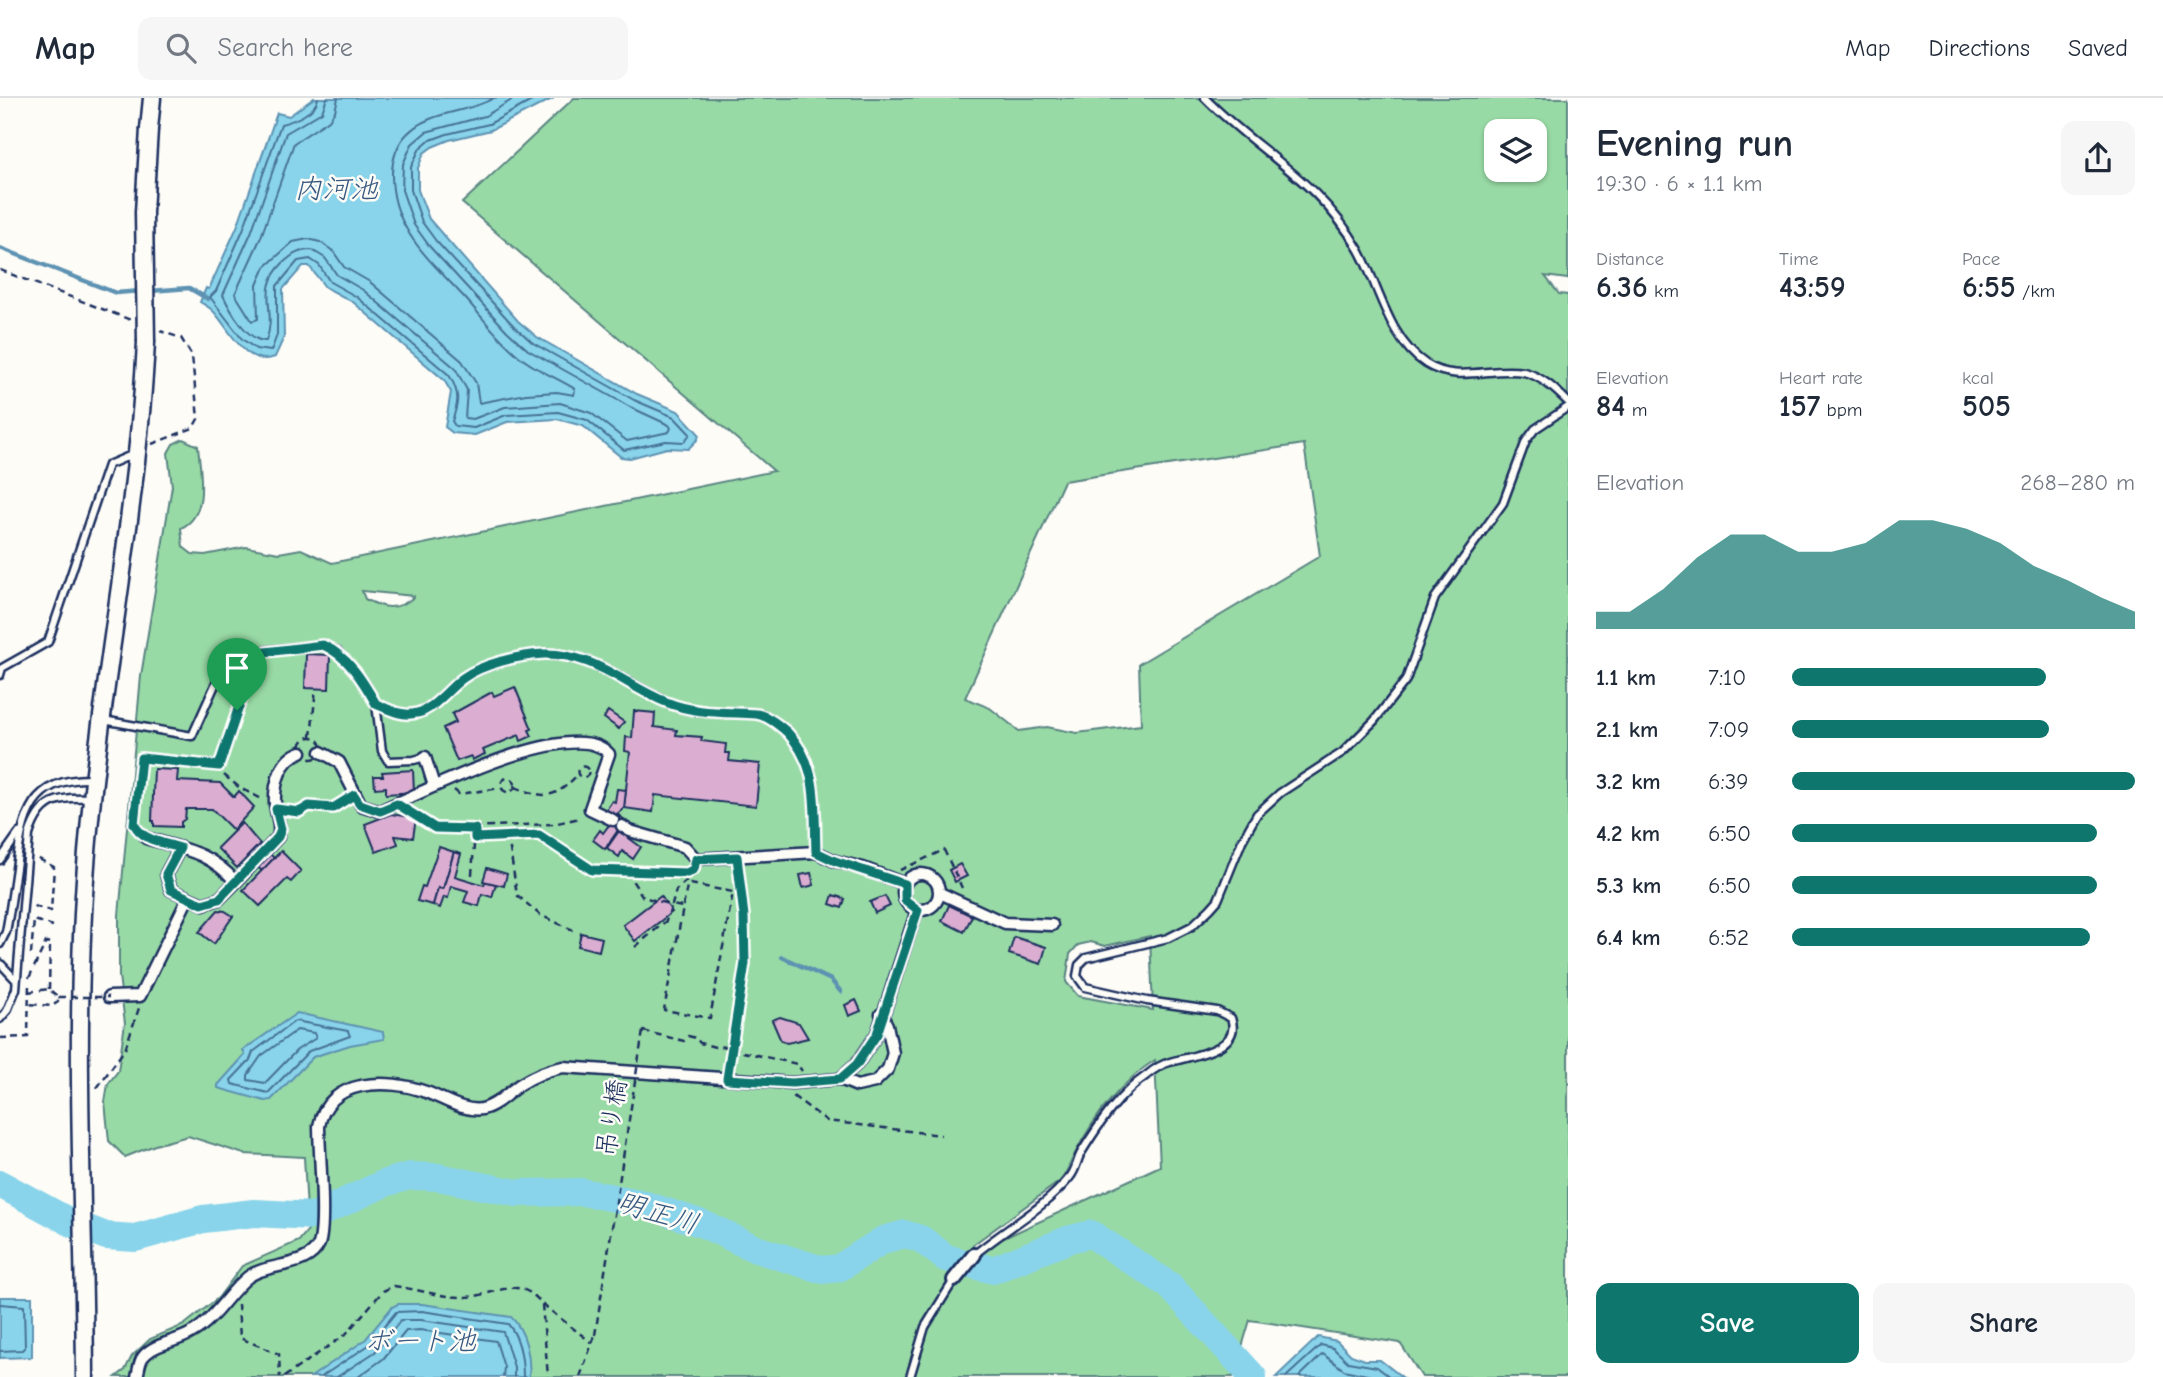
<!DOCTYPE html>
<html lang="en">
<head>
<meta charset="utf-8">
<style>
	body { margin:0; font-family:"Comic Neue","Klee One",sans-serif; background:#f6f6f7; color:#1f2937; height:100vh; display:flex; flex-direction:column; font-size:26px; white-space:nowrap }
	* { box-sizing:border-box; margin:0 }
	p { font-size:23px; color:#747a83 }
	.icon { flex:none; width:38px; height:38px; fill:none; stroke:currentColor; stroke-width:2; stroke-linecap:round; stroke-linejoin:round }
	.map { position:relative; flex:1; overflow:hidden }
	.details { display:flex; flex-direction:column; background:#fff; width:595px }
	.details>* { flex:none }
	.tools { position:absolute; left:1484px; top:21px; display:grid; gap:14px }
	.tools a { display:grid; place-items:center; width:63px; height:63px; border-radius:14px; background:#fff; box-shadow:0 2px 5px #0004; font-size:35px }
	.pin { position:absolute; display:grid; place-items:center; width:60px; height:60px; color:#fff; margin:-72px -30px; border-radius:50% 50% 50% 0; rotate:-45deg; box-shadow:0 0 7px #0007 }
	.pin .icon { rotate:45deg }
	.round { display:grid; place-items:center; flex:none; width:74px; height:74px; border-radius:14px; background:#f6f6f7 }
	.head { display:flex; align-items:center; justify-content:space-between; height:119px; padding:0 28px }
	h1 { font-size:38px; font-weight:800; line-height:52px }
	.figures { display:grid; grid-template-columns:repeat(3,1fr); gap:10px; height:119px; padding:7px 28px }
	.figures div { display:grid; align-content:center }
	.figures b { font-size:30px; font-weight:800 }
	.figures small { font-size:19px; font-weight:400 }
	.figures p { font-size:19px }
	.chart { height:196px; padding:14px 28px }
	.chart p { display:flex; justify-content:space-between }
	.chart svg { width:100%; height:126px; margin-top:7px; fill:#0f766e; opacity:.7 }
	.action { display:flex; gap:14px; margin-top:auto; padding:14px 28px }
	.action a { flex:1; height:80px; border-radius:14px; background:#0f766e; color:#fff; font-size:28px; font-weight:800; line-height:80px; text-align:center }
	.action a+a { background:#f6f6f7; color:#1f2937 }
	ul { padding:0 28px; list-style:none; font-size:23px }
	li { display:grid; grid-template-columns:112px 84px 1fr; align-items:center; height:52px }
	li i { height:18px; border-radius:9px; background:#0f766e }
	header { display:flex; align-items:center; gap:42px; box-sizing:border-box; height:98px; padding:0 35px; background:#fff; border-bottom:2px solid #e0e1e3 }
	header strong { font-size:33px }
	nav { display:flex; gap:38px; margin-inline-start:auto; font-size:24px }
	.search { width:490px; height:63px; background:#f6f6f7; display:flex; align-items:center; gap:18px; box-sizing:border-box; padding:0 24px; border-radius:14px; color:#747a83; font-size:26px }
	main { display:flex; flex:1; min-height:0 }
	.map>svg:first-child { display:block }
</style>
</head>
<body>
<header>
<strong>Map</strong>
<div class="search"><svg class="icon" aria-label="search" viewBox="0 0 24 24"><circle cx="10" cy="10" r="6"/><path d="M15 15l6 6"/></svg>Search here</div>
<nav><a>Map</a><a>Directions</a><a>Saved</a></nav>
</header>
<main>
<div class="map">
<svg width="1568" height="1279" viewBox="0 0 1568 1279">
	<rect width="100%" height="100%" fill="#fdfcf7"/>
	<filter id="ink" filterUnits="userSpaceOnUse"><feTurbulence type="fractalNoise" baseFrequency=".0143" numOctaves="2"/><feDisplacementMap in="SourceGraphic" scale="14" xChannelSelector="R" yChannelSelector="G"/><feConvolveMatrix kernelMatrix="1 2 1 2 8 2 1 2 1" color-interpolation-filters="sRGB"/></filter>
	<g filter="url(#ink)">
		<!-- green -->
		<path fill="#98daa5" stroke="#5a8482" stroke-width="2" fill-rule="evenodd" d="M574 0H1568V181L1545 178 1559 196 1568 197V1279H1422L1400 1245 1250 1222 1233 1279H116L125 1272 132 1258 150 1241 184 1227 218 1200 242 1168 299 1143 308 1132 304 1059 244 1056 188 1038 155 1047 125 1059 109 1043 105 1004 108 986 118 973 125 925 119 878V817L141 578 172 388 168 355 173 346 183 341 198 348C200 373 210 417 181 430L183 449 192 456 205 457 246 449 279 455 301 451 332 465 774 373 462 105ZM1496 33H1535V72H1496ZM1304 346 1320 458 1139 566 1141 627 1077 635 1047 629 1019 633 990 610 965 600 1064 383ZM362 493 414 498V499C397 513 384 511 365 501ZM1150 838 1153 912 1078 898 1066 884 1070 856 1078 847 1091 844 1105 848ZM1155 962 1160 1068 963 1159 974 1146 1060 1083C1068 1074 1070 1064 1076 1054 1094 1019 1122 983 1155 962Z"/>
		<!-- water -->
		<g fill="#89d4ea" stroke="#5d92b2" stroke-width="2">
			<path d="M314 0H554L491 32 449 42 432 49 424 55 418 70V92L429 121 518 223 537 239 637 296 678 313 699 336 698 341 688 351 667 350 630 360 621 359 583 328 557 321 507 324 475 337 453 335 445 329 451 294 444 282 353 204 325 189 309 168H303L283 191 284 239 275 259C245 270 230 231 214 214 211 210 205 207 200 204L206 190 209 191 237 129 277 15 289 18Z"/>
			<path d="M297 915 383 934 384 941 350 947 313 959 271 1002 265 1003 218 990V987L245 957 243 952Z"/>
			<path d="M0 1199H32V1259L0 1260Z"/>
			<path d="M398 1206H422L511 1219C526 1233 531 1260 529 1279H311L365 1242 392 1209Z"/>
			<path d="M1318 1239 1337 1243 1351 1257 1365 1262H1380L1402 1279H1276Z"/>
		</g>
		<g fill="none" stroke-linecap="round" stroke-linejoin="round">
			<!-- shore -->
			<g stroke="#477196" stroke-width="2">
				<path d="M318 0C316 15 293 23 281 26L243 132 216 193 210 199 242 241 256 251 271 253 277 237V188L298 163 310 161 319 167 330 184 357 199 449 277C460 295 459 304 452 323L455 328 474 330 506 317 558 314 587 322 624 352 666 343 684 344 690 336 674 319 634 302 533 245 513 227 436 143 422 124 411 92V69L420 50 428 43 447 36 489 26 537 0"/>
				<path d="M327 0 322 14 286 35 251 135 223 197C230 212 248 244 266 243 278 212 255 193 283 165 293 156 299 152 312 152L325 160 337 177 363 192 455 270 467 292 465 320 473 321 505 309 560 305 591 315 627 343 669 334 671 330 669 327 630 309 528 252 507 233 430 149 414 127 402 92 403 66 412 46 426 34 485 18 515 0"/>
				<path d="M338 0 335 13 329 22 294 45 261 139 235 196 252 223 258 221 257 187 265 169 293 144 308 141 320 144 333 153 344 169 370 184 462 263 476 285 479 305 526 296 557 294 574 297 575 291C557 280 536 272 520 259 498 241 483 220 465 200 430 162 391 131 392 75 392 62 397 46 407 36 430 12 467 16 494 0"/>
				<path d="M295 923 348 933 350 938 309 953 268 995 232 986 231 982 250 962 253 954Z"/>
				<path d="M297 932 314 935 316 940 297 952 265 985 248 982V977L261 958Z"/>
				<path d="M0 1206 24 1208 25 1249 22 1252 0 1253"/>
				<path d="M321 1279 369 1247 396 1214 422 1213 508 1226C520 1240 523 1262 523 1279"/>
				<path d="M337 1279 375 1254 401 1222H421L503 1234 514 1269V1279"/>
				<path d="M358 1279 383 1261 406 1233 420 1232 496 1243 504 1269 503 1279"/>
				<path d="M1286 1279 1321 1247 1333 1250 1348 1264 1377 1269 1390 1279"/>
				<path d="M1299 1279 1323 1256 1344 1272 1376 1279"/>
			</g>
			<!-- stream -->
			<g stroke="#5d92b2" stroke-width="4.5">
				<path d="M0 150 116 195 141 193"/>
				<path d="M150 193 189 190 208 201"/>
				<path d="M782 859 831 882 841 894"/>
			</g>
			<!-- river -->
			<path stroke="#89d4ea" stroke-width="28" d="M0 1086 70 1124 106 1138 135 1140 203 1121 254 1115 314 1118 385 1085 410 1078 438 1079 517 1095 582 1094 640 1105 703 1126 756 1151 823 1172 839 1170 883 1142 905 1136 921 1141 946 1160 993 1172 1070 1141 1091 1136 1169 1187 1253 1279"/>
		</g>
		<!-- building -->
		<g fill="#dbaed1" stroke="#1b2f5e" stroke-width="2">
			<path d="M306 556 330 557 329 591 305 590Z"/>
			<path d="M515 589 532 631 529 632 532 638 521 643 519 637 483 652 485 656 478 659 472 662 471 658 457 663 443 630 456 624 452 616 492 594 494 598Z"/>
			<path d="M608 613 624 624 619 631 604 620Z"/>
			<path d="M634 613 655 615 654 629 677 632 676 637 702 639 701 643 726 646 725 655H730L729 663 760 666 756 708 655 697 653 714 624 710 630 654 625 653 626 639 632 640Z"/>
			<path d="M154 671 178 672 177 683 220 685 234 699 239 693 254 709 233 732 212 711H186L185 721 181 724V729L154 728V723H152Z"/>
			<path d="M413 672 414 694 386 696V689L375 690 374 678H383L382 674Z"/>
			<path d="M617 691 626 692 624 710 615 718 606 712 612 703 615 704Z"/>
			<path d="M391 716 416 720 413 740 395 738 398 746 376 754 365 726Z"/>
			<path d="M617 716 625 722 605 751 593 742 600 732 603 735Z"/>
			<path d="M242 725 260 746 237 770 217 750Z"/>
			<path d="M619 733 641 749 633 761 622 753 619 759 607 750Z"/>
			<path d="M260 746 274 760 262 773 247 759Z"/>
			<path d="M439 749 454 754 443 791 438 790 433 807 417 803 422 788 425 789Z"/>
			<path d="M281 753 301 773 291 784 287 781 260 808 243 792Z"/>
			<path d="M454 754 461 756 455 778 484 787 485 783 496 786 492 799 482 796 479 808 464 804 468 793 451 788 448 800 444 799 440 810 433 807 438 790 443 791Z"/>
			<path d="M960 766 967 778 955 784 949 772Z"/>
			<path d="M487 770 507 776 504 788 483 783Z"/>
			<path d="M811 775 814 787 803 790 800 777Z"/>
			<path d="M833 797 845 801 842 810 830 806Z"/>
			<path d="M661 798 672 814 635 843 623 827Z"/>
			<path d="M885 798 890 808 875 815 870 804Z"/>
			<path d="M949 807 972 818 964 834 942 823Z"/>
			<path d="M218 812 225 813 233 818 214 846 199 834Z"/>
			<path d="M581 835 602 840 599 853 578 848Z"/>
			<path d="M1014 839 1046 849 1041 866 1009 856Z"/>
			<path d="M856 902 861 913 849 918 845 907Z"/>
			<path d="M780 919 799 925 808 940 787 945 781 943 772 922Z"/>
		</g>
		<g fill="none" stroke-linecap="round" stroke-linejoin="round">
			<defs>
				<g id="service">
					<path d="M1205 0C1259 55 1319 82 1359 152 1379 188 1389 242 1426 266 1457 286 1491 268 1524 274 1541 278 1556 292 1568 304"/>
					<path d="M0 577 2 570 48 544 108 367 134 356"/>
					<path d="M376 606C390 612 402 619 417 615 433 612 449 589 463 580 482 567 520 557 544 556 590 555 623 583 662 602 691 617 724 614 756 616 767 617 779 627 787 634 820 668 814 710 816 754"/>
					<path d="M103 622 192 638 224 567 242 555 323 547 338 554 365 586 376 606 382 653 388 663 414 662 425 659"/>
					<path d="M146 740 133 726 141 660 219 668 257 555"/>
					<path d="M0 762 19 735"/>
					<path d="M0 846 6 834C10 813 13 791 16 770 23 717 30 679 93 681"/>
					<path d="M0 865 15 881"/>
					<path d="M0 921 7 913 16 891 29 737C40 702 57 698 91 700"/>
					<path d="M974 1157C1005 1131 1044 1111 1070 1079 1076 1072 1077 1062 1081 1055 1099 1026 1119 996 1147 977 1153 972 1162 966 1170 964 1190 958 1243 952 1231 920L1217 913 1147 903 1085 889 1077 878 1079 867 1086 860 1168 840 1192 828 1210 811 1218 802 1242 743 1257 716 1280 695 1343 654 1374 623 1406 582 1435 500 1503 405 1526 343 1535 331 1568 309"/>
					<path d="M910 1279 925 1229 954 1182"/>
				</g>
				<g id="pedestrian">
					<path d="M321 654 339 664 361 707 380 713C419 696 576 615 609 656L590 711 613 722"/>
					<path d="M425 659 434 688"/>
					<path d="M622 728 630 733 685 749 696 761 816 754 835 763 863 770 905 786"/>
					<path d="M146 740C184 751 209 754 236 784L219 801 203 806 171 792 166 776 180 750"/>
					<circle cx="921" cy="794" r="18"/>
					<path d="M236 784 278 739C282 727 276 718 275 706 274 686 280 661 301 654"/>
					<path d="M940 795 1005 825 1052 827"/>
					<path d="M109 899 140 898 188 800"/>
					<path d="M840 981 857 966 877 936 917 812"/>
					<path d="M137 1279C139 1272 139 1264 143 1259 154 1245 177 1244 191 1235 216 1221 228 1195 248 1179 268 1164 308 1171 319 1146 326 1127 319 1052 319 1028 328 980 388 980 426 994 443 1000 463 1014 482 1011 496 1008 508 995 519 987 533 978 547 972 563 969L792 985 840 981 857 988 875 984 888 971 893 955 887 927 881 916"/>
				</g>
				<path id="minor" d="M954 1182 974 1157"/>
				<g id="tertiary">
					<path d="M149 31 152 0"/>
					<path d="M85 1279C84 1113 74 946 85 781 97 601 137 424 146 244"/>
				</g>
			</defs>
			<!-- service casing -->
			<use href="#service" stroke="#1b2f5e" stroke-width="11"/>
			<!-- pedestrian casing -->
			<use href="#pedestrian" stroke="#1b2f5e" stroke-width="15"/>
			<!-- minor casing -->
			<use href="#minor" stroke="#1b2f5e" stroke-width="18"/>
			<!-- tertiary casing -->
			<use href="#tertiary" stroke="#1b2f5e" stroke-width="21"/>
			<!-- path -->
			<g stroke="#1b2f5e" stroke-width="2.5" stroke-dasharray="7 5" stroke-linecap="butt">
				<path d="M0 172 131 222"/>
				<path d="M152 346 193 330 198 321 192 258 181 240 160 233"/>
				<circle cx="311" cy="650" r="11"/>
				<path d="M311 639 316 590"/>
				<circle cx="583" cy="674" r="5.5"/>
				<path d="M224 677 240 690 262 701"/>
				<circle cx="508" cy="687" r="7"/>
				<path d="M515 689C545 701 555 701 577 677"/>
				<path d="M454 692 459 696 500 690"/>
				<path d="M290 713C299 714 304 709 312 709 327 708 333 710 346 702"/>
				<path d="M407 713 435 730 553 726 580 720"/>
				<path d="M508 738 517 797 540 817 573 832"/>
				<path d="M475 740 539 737 592 772 691 773"/>
				<path d="M900 772 944 752 962 790"/>
				<path d="M626 773 643 799 672 807 676 792 686 783 687 775"/>
				<path d="M472 777 475 731"/>
				<path d="M690 786 733 794 710 920 664 912 687 788Z"/>
				<path d="M34 808 51 813 54 769 37 760"/>
				<path d="M635 849 666 823 672 807 683 809"/>
				<path d="M31 856 34 822 53 828"/>
				<path d="M29 880 46 844 50 845 49 891"/>
				<path d="M28 894 49 891 58 899V904L52 908 28 906"/>
				<path d="M643 933 684 943 688 938 696 940 700 945 715 949 732 948 743 954 797 966 802 973"/>
				<path d="M0 940 28 939 29 884"/>
				<path d="M729 967 745 865 744 818 738 769"/>
				<path d="M97 990 125 951 139 910"/>
				<path d="M793 998 827 1023 941 1037"/>
				<path d="M238 1206 240 1240 279 1256 280 1279"/>
				<path d="M542 1206 592 1245"/>
				<path d="M284 1279 345 1237 383 1193 394 1188C417 1191 443 1200 466 1199 497 1198 517 1175 542 1206L548 1279"/>
				<path d="M580 1279 595 1237"/>
			</g>
			<!-- service -->
			<use href="#service" stroke="#fdfcf7" stroke-width="6"/>
			<!-- pedestrian -->
			<use href="#pedestrian" stroke="#fdfcf7" stroke-width="10"/>
			<!-- minor -->
			<use href="#minor" stroke="#fdfcf7" stroke-width="12"/>
			<!-- tertiary -->
			<use href="#tertiary" stroke="#fdfcf7" stroke-width="16"/>
			<defs>
				<path id="tertiary-bridge" d="M146 244 144 114 149 31"/>
			</defs>
			<!-- tertiary-bridge casing -->
			<use href="#tertiary-bridge" stroke="#1b2f5e" stroke-width="21" stroke-linecap="butt"/>
			<!-- path-bridge -->
			<g stroke="#1b2f5e" stroke-width="2.5" stroke-dasharray="7 5" stroke-linecap="butt">
				<path d="M58 899H109"/>
				<path d="M595 1237 643 933"/>
			</g>
			<!-- tertiary-bridge -->
			<use href="#tertiary-bridge" stroke="#fdfcf7" stroke-width="16"/>
		</g>
	</g>
	<g fill="none" stroke-linecap="round" stroke-linejoin="round" filter="url(#ink)">
		<defs>
			<path id="route" d="M323 547C348 558 363 583 376 606 390 612 402 619 417 615 433 612 449 590 463 580 482 566 520 557 544 556 594 555 624 587 666 604 695 616 725 614 756 616 767 617 779 627 787 634 820 668 814 710 816 754L835 763 905 786V802L918 812 877 936 857 966 840 981 792 985 727 981 745 865 744 818 737 759 696 761 694 771 687 775 592 772 539 737 475 740V731L435 730 397 706 380 713 360 706 354 697 333 710 309 708 299 714 276 711 281 731 278 739 219 801 202 806 171 792 166 776 180 750C162 744 143 743 134 726L141 660 219 668 257 555Z"/>
		</defs>
		<!-- route casing -->
		<use href="#route" stroke="#fff" stroke-width="14"/>
		<!-- route -->
		<use href="#route" stroke="#0f766e" stroke-width="9"/>
	</g>
	<g text-anchor="middle" stroke-width="5" stroke-linejoin="round" paint-order="stroke">
		<!-- street labels -->
		<g font-size="26" fill="#1b2f5e" stroke="#fdfcf7">
			<text transform="translate(611 1020) rotate(-81)" y="9">吊り橋</text>
		</g>
		<!-- water labels -->
		<g font-size="28" font-style="italic" fill="#365881" stroke="#fdfcf7">
			<text x="336" y="100">内河池</text>
			<text transform="translate(658 1114) rotate(17)" y="10">明正川</text>
			<text x="420" y="1252">ボート池</text>
		</g>
	</g>
</svg>
<div class="tools">
<a><svg class="icon" aria-label="layers" viewBox="0 0 24 24"><path d="M12 4l9 5-9 5-9-5zM3 14l9 5 9-5"/></svg></a>
</div>
<div class="pin" style="left:237px;top:612px;background:#1e9e55"><svg class="icon" aria-label="arrive" viewBox="0 0 24 24"><path d="M6 21V4h12l-3 4 3 4H6"/></svg></div>
</div>
<section class="details">
<div class="head"><div><h1>Evening run</h1><p>19:30 · 6 × 1.1 km</p></div><a class="round"><svg class="icon" aria-label="share" viewBox="0 0 24 24"><path d="M12 15V3M7 8l5-5 5 5M5 13v7h14v-7"/></svg></a></div>
<div class="figures">
<div><p>Distance</p><b>6.36<small> km</small></b></div>
<div><p>Time</p><b>43:59</b></div>
<div><p>Pace</p><b>6:55<small> /km</small></b></div>
</div>
<div class="figures">
<div><p>Elevation</p><b>84<small> m</small></b></div>
<div><p>Heart rate</p><b>157<small> bpm</small></b></div>
<div><p>kcal</p><b>505</b></div>
</div>
<div class="chart"><p><span>Elevation</span>268–280 m</p>
<svg viewBox="0 0 160 44" preserveAspectRatio="none"><path d="M0 44V38L10 38L20 30L30 19L40 11L50 11L60 17L70 17L80 14L90 6L100 6L110 9L120 14L130 22L140 27L150 33L160 38V44z"/></svg>
</div>
<ul>
<li><b>1.1 km</b>7:10<i style="width:74%"></i></li>
<li><b>2.1 km</b>7:09<i style="width:75%"></i></li>
<li><b>3.2 km</b>6:39<i style="width:100%"></i></li>
<li><b>4.2 km</b>6:50<i style="width:89%"></i></li>
<li><b>5.3 km</b>6:50<i style="width:89%"></i></li>
<li><b>6.4 km</b>6:52<i style="width:87%"></i></li>
</ul>
<div class="action"><a>Save</a><a>Share</a></div>
</section>
</main>
</body>
</html>
